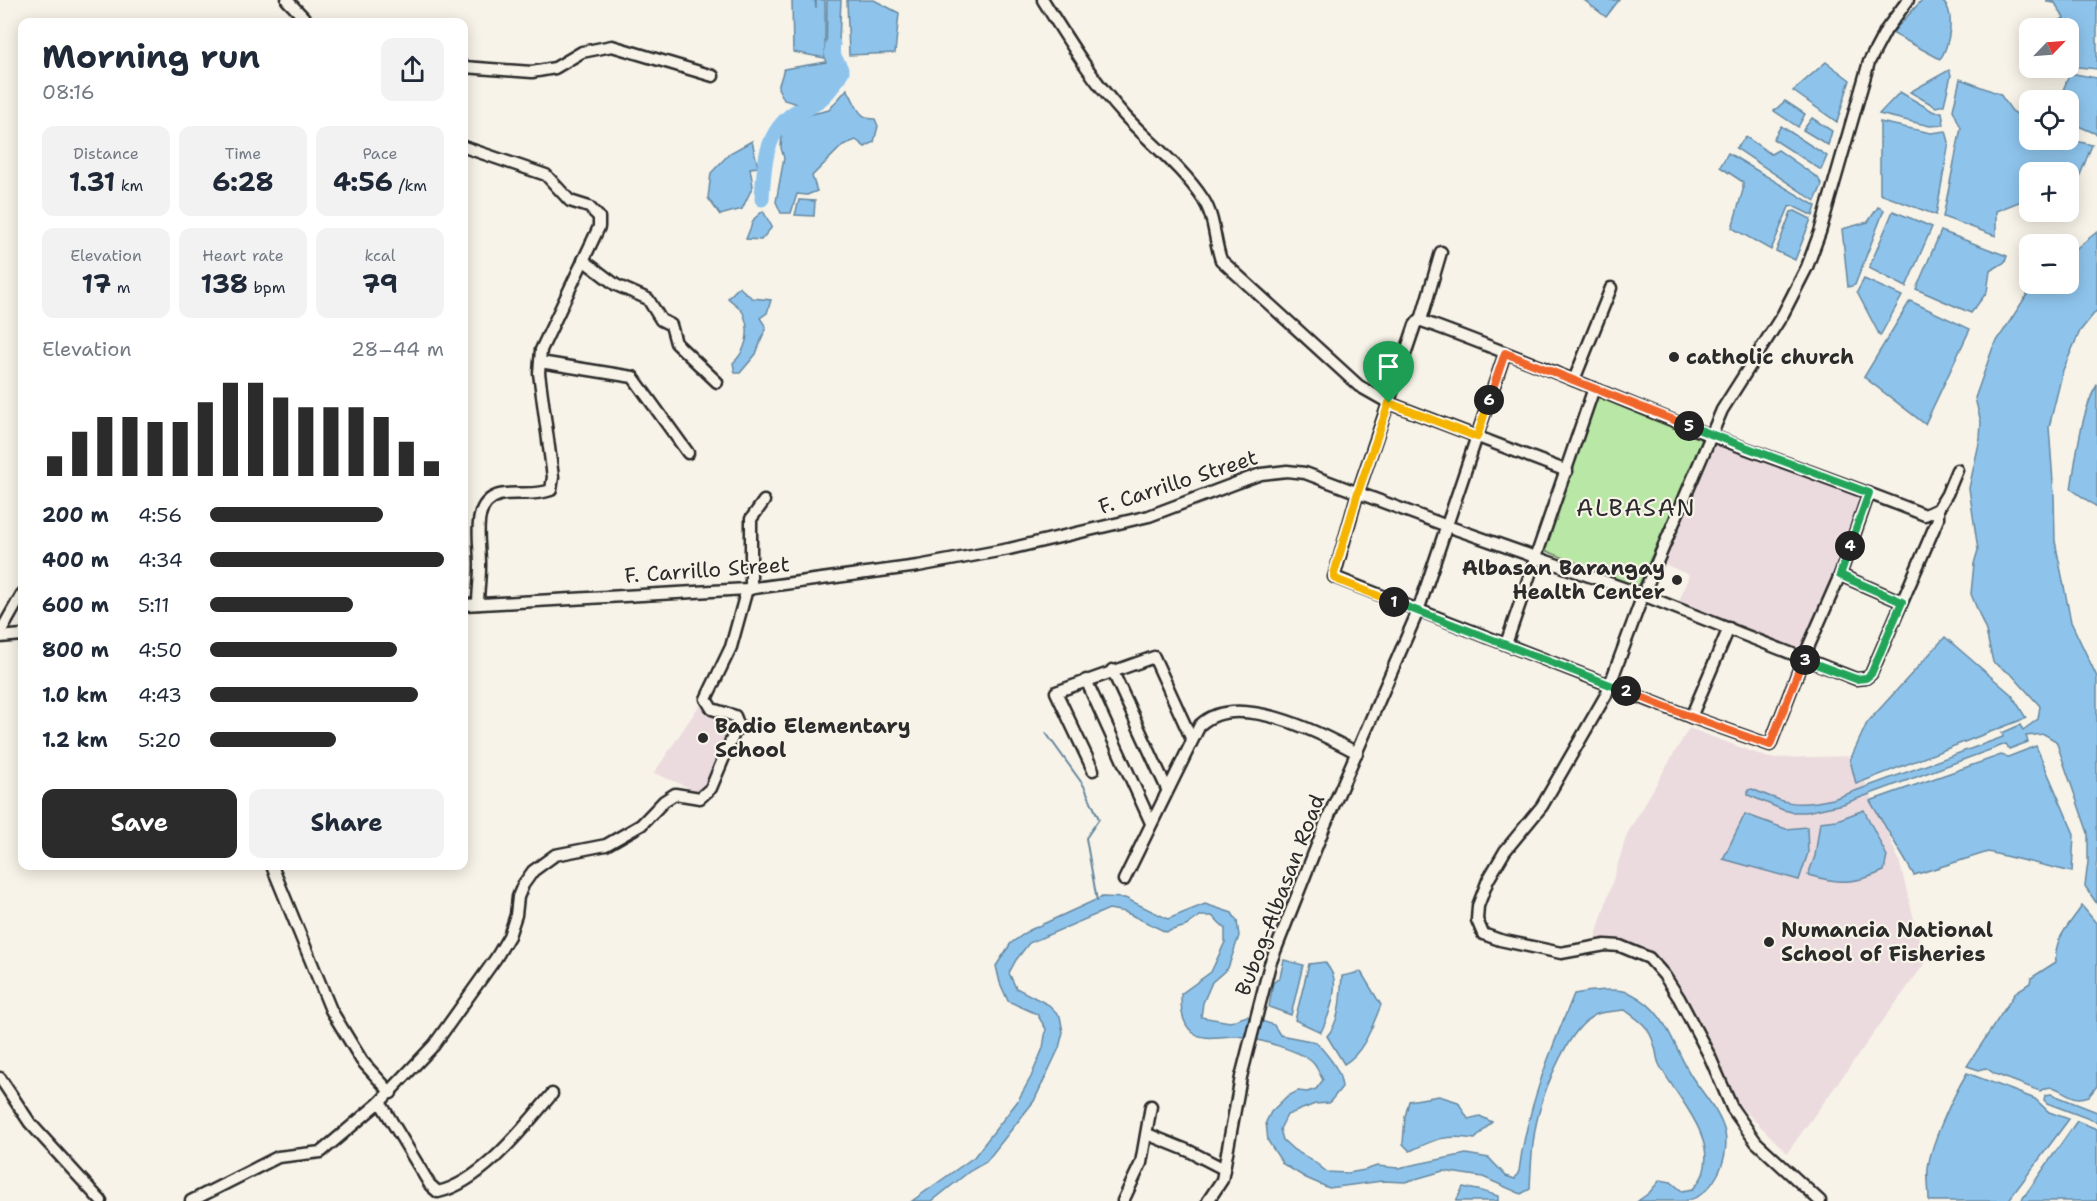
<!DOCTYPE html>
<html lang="en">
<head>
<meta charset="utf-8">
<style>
	body { margin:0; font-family:"Shantell Sans",sans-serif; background:#f2f2f3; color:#1f2937; height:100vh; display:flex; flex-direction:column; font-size:22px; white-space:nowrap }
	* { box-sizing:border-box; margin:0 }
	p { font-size:20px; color:#747a83 }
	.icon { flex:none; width:33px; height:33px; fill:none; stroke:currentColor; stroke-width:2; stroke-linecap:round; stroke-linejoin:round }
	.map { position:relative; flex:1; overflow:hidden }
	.sheet { position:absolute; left:18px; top:18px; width:450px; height:852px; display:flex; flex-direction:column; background:#fff; border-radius:12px; box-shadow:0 3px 15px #0003 }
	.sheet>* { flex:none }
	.needle { width:39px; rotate:65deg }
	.tools { position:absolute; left:2019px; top:18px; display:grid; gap:12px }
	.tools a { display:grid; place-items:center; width:60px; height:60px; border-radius:12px; background:#fff; box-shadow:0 3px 15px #0003; font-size:30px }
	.pin { position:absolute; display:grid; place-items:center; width:51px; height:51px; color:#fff; margin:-62px -26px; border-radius:50% 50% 50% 0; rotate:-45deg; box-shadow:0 0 6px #0007 }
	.pin .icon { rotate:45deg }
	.km { position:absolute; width:30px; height:30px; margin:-15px; border-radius:50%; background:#222; color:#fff; font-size:16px; line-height:30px; text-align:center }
	.round { display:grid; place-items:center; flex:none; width:63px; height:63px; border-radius:12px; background:#f2f2f3 }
	.headline { display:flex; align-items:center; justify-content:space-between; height:102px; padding:0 24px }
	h1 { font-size:33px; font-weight:700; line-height:45px }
	.metrics { display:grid; grid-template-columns:repeat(3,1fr); gap:9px; height:102px; padding:6px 24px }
	.metrics div { display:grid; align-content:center; border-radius:12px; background:#f2f2f3; text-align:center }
	.metrics b { font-size:26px; font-weight:700 }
	.metrics small { font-size:16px; font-weight:400 }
	.metrics p { font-size:16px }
	.chart { height:168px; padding:12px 24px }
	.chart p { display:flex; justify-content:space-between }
	.chart svg { width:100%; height:108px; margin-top:6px; stroke:#2b2b2b; stroke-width:6 }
	.button { display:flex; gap:12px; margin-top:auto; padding:12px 24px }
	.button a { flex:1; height:69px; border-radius:12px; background:#2b2b2b; color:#fff; font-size:24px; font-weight:700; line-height:69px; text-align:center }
	.button a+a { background:#f2f2f3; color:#1f2937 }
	ul { padding:0 24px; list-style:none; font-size:20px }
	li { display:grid; grid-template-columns:96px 72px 1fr; align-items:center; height:45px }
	li i { height:15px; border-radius:8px; background:#2b2b2b }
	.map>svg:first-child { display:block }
</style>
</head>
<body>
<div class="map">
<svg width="2097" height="1201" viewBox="0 0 2097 1201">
	<rect width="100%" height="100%" fill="#f7f3e8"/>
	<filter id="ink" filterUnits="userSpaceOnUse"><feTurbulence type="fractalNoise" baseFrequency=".0167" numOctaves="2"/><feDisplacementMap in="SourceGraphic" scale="12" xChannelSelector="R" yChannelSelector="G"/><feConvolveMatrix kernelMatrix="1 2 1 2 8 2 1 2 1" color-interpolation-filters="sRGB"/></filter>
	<g filter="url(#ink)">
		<!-- built -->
		<g fill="#ecdbde">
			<path d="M1717 442 1864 497 1801 652 1678 604 1689 575 1664 564Z"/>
			<path d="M699 706 734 727 724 750 699 792 654 773Z"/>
			<path d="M1689 728 1769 758 1854 756 1899 860 1925 963 1787 1153 1738 1104 1673 979 1642 946 1595 939 1627 834Z"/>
		</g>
		<!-- green -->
		<path fill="#b9e7a5" stroke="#728968" stroke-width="1.5" d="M1597 395 1704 438 1638 587 1544 550Z"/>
		<!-- water -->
		<g fill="#8ec4ec" stroke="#66879f" stroke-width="1.5">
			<path d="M792 0H815L816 8V0H825V58L793 52Z"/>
			<path d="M827 0H841L838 62 831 80 807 107 784 100 778 88 784 69 826 62Z"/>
			<path d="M847 0H874L899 13 895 53 849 55Z"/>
			<path d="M1584 0H1619L1606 17Z"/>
			<path d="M1922 0C1928 0 1936 0 1941 1 1957 9 1949 48 1940 59L1892 33Z"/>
			<path d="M2047 0H2097V69L2069 66 2068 28H2048L2064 18 2055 3 2047 2Z"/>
			<path d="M1826 62 1850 80 1837 122 1793 91Z"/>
			<path d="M1949 70 1951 75 1944 105 1936 107 1910 92Z"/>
			<path d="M2070 73 2097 78V134L2069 122 2068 100H2059Z"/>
			<path d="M1960 79 2000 94 2012 111 2029 122 2030 140 2069 139 2092 145 2072 195H2069L2068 172H2030L2029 198 1996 211V236L1943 217 1961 128 1953 110Z"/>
			<path d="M847 89C856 102 857 119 875 119L878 126 874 142 865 147 856 140 843 145 812 176 817 191 807 195 797 194 791 213H781L776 202 784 158 781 148 782 132 795 118 829 110Z"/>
			<path d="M1900 92 1934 112H1942L1944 125 1930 126 1879 114Z"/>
			<path d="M1785 101 1805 114 1798 127 1774 111Z"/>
			<path d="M1812 118 1832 131 1828 145 1803 130Z"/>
			<path d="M1880 122 1931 133 1946 131 1949 142 1936 215 1880 194Z"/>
			<path d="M1781 126 1827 156 1821 170 1773 139Z"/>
			<path d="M1746 137 1771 154 1778 150 1818 178 1822 185 1815 201 1736 148Z"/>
			<path d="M752 141 758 167 750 168 753 186 742 209 720 215 708 198 711 173 730 153Z"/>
			<path d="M1728 153 1816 206 1813 216 1793 206 1789 207 1771 250 1732 228 1743 190V182L1720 167Z"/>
			<path d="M799 200 815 201 814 216 795 215Z"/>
			<path d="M1878 207 1884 210 1855 285 1848 287 1842 229 1868 222Z"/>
			<path d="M763 211 772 227 761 240 746 239 754 219Z"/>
			<path d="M1795 211 1811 219 1795 260 1776 251 1791 212Z"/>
			<path d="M1893 211 1932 227 1906 287 1869 268Z"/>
			<path d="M1941 231 2007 256 2005 262 1990 271 1987 292 1971 313 1916 289Z"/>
			<path d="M2097 232V310L2080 331 2063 370 2049 427 2054 496 2055 541 2071 622 2097 677V904L2085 886 2088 862V833L2056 741 2044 734 2026 736 2028 742 2009 749 2006 744 1843 804 1806 812H1792L1783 810 1748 795V790L1752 789C1785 804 1797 807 1833 799L2003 737 2002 733 2020 725 2023 730 2038 719 2040 706 2012 675 1993 662 1986 631 1971 594 1974 564 1978 550 1969 488 1980 439 1981 422 1975 398 1993 347 2034 284H2068L2069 254Z"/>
			<path d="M1864 279 1902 296 1880 336 1857 292Z"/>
			<path d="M739 287 752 298 771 300 767 313 760 318 766 327 756 354 740 373H735L733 363C746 351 751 332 744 315 742 308 733 303 728 298Z"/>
			<path d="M1910 301 1970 329 1925 424 1864 377Z"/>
			<path d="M2097 385V507L2071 489C2076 459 2081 411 2097 385Z"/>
			<path d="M1945 637 2012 695 2026 718 1856 784 1850 760 1867 723Z"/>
			<path d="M2036 746 2074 834 2072 872 1988 852 1914 875 1870 801 2001 755 2008 757Z"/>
			<path d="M1864 810 1887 856 1884 871C1855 884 1839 884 1808 875L1815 856 1820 822 1837 820Z"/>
			<path d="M1745 814 1786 829 1807 827 1808 853 1799 880 1723 859Z"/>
			<path d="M1102 897 1125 898 1168 919 1205 904 1232 913 1237 921 1239 936 1228 968 1212 982 1203 1003 1201 1017 1230 1022 1247 1016 1274 1025 1280 1035 1316 1042C1328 1056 1340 1068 1342 1087L1329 1103 1315 1104 1287 1115 1280 1129 1283 1140 1294 1150 1312 1160 1327 1172 1348 1173 1365 1170 1377 1166 1398 1168 1466 1154 1489 1158 1506 1176 1515 1179 1519 1171C1527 1108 1550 1052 1574 994 1588 991 1620 987 1632 994 1667 1012 1672 1043 1690 1074 1701 1092 1720 1111 1725 1133 1730 1159 1713 1197 1684 1201 1669 1201 1653 1201 1638 1201L1649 1193 1660 1180 1671 1182 1682 1191 1693 1189C1697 1184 1701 1179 1703 1174 1717 1136 1676 1096 1660 1066 1656 1059 1657 1051 1654 1044 1648 1025 1640 1021 1625 1010 1616 1011 1605 1011 1597 1014 1569 1026 1545 1087 1538 1116 1532 1139 1531 1166 1530 1189L1521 1194 1483 1177 1443 1171 1405 1182 1382 1181 1329 1188 1306 1178 1283 1164 1268 1141 1266 1122 1271 1112 1286 1097 1298 1091 1307 1092 1316 1089 1323 1080C1320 1075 1318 1069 1314 1064 1304 1051 1254 1038 1237 1036 1223 1035 1204 1042 1192 1032 1181 1022 1181 1007 1181 994L1211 972 1225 942V928L1212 916H1200L1186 926 1166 932 1125 912 1109 909 1029 943 1016 960 1009 973 1016 988 1049 1005 1060 1016 1063 1032 1059 1048 1034 1101 986 1162 970 1171 932 1201H912L974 1157 1017 1102 1031 1077 1043 1048 1046 1029 1037 1014 1008 1001 1000 983 996 966 1011 943 1030 930Z"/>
			<path d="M2082 906 2097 924V1086L2089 1096C2086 1097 2082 1098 2079 1098 2063 1097 2057 1080 2040 1091L1995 1074 1986 1068 1979 1070 1967 1066 2016 992 2030 983 2031 978 2056 962C2053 939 2070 924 2082 906Z"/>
			<path d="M1284 960 1303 965 1291 1015 1269 1007 1273 983 1280 977Z"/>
			<path d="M1325 962C1328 966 1331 971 1333 975 1338 990 1328 1019 1321 1032L1295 1020 1309 964Z"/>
			<path d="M1361 972 1381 1005C1372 1026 1364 1053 1344 1064L1327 1036C1341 1020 1340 997 1342 976Z"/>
			<path d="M1967 1073 2035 1099 2049 1112 2069 1119 2008 1201H1929C1929 1190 1927 1179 1928 1168 1931 1143 1953 1096 1967 1073Z"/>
			<path d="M2051 1094 2097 1112V1122L2047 1103 2044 1100 2045 1095Z"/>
			<path d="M1439 1096 1458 1102 1468 1119 1480 1116 1492 1122 1475 1139C1447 1134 1435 1139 1410 1151L1403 1144 1405 1117 1409 1101Z"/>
			<path d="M2077 1121 2097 1129V1201H2021Z"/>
			<path d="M1463 1187 1482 1191 1498 1196V1201H1456Z"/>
		</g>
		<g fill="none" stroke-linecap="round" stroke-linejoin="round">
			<!-- stream -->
			<path stroke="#66879f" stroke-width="2" d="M1046 733 1084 786 1099 819 1086 838 1097 901"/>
			<!-- river -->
			<path stroke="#8ec4ec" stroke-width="15" d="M762 199C764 166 764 133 795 112 799 110 804 110 808 108 825 99 833 87 842 71L832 53 833 44"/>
			<defs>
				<g id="minor">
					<path d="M287 0 308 22"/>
					<path d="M1043 0C1068 40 1093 81 1125 116 1150 143 1182 167 1203 199 1215 217 1214 240 1221 260L1359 386 1389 403 1567 471"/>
					<path d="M464 67 532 72 555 68 582 52 612 46 713 76"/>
					<path d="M464 147 546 175 570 201 589 207 599 217V227L541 350 539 373 553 477 551 490C531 497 515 491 499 495 469 504 481 544 480 567 480 579 478 592 478 604"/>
					<path d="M583 260 616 285 648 299 661 320 671 325 676 343 717 382"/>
					<path d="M1421 320 1441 252"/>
					<path d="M540 362 633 377 688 453"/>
					<path d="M1574 380 1611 288"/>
					<path d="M1938 509 1947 494 1957 470"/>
					<path d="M1840 575 1902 602"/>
					<path d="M751 589V519L764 501"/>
					<path d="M464 605 747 589 918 566 1009 549 1149 516 1247 479 1261 474 1287 471 1305 473 1447 526 1643 595 1856 679 1866 678 1871 674 1938 519V509L1925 515C1855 487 1783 462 1712 436 1614 398 1518 355 1419 320L1415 325 1358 492 1334 577 1691 717 1770 745 1803 659 1840 575 1869 493"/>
					<path d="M0 633 22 594"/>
					<path d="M0 637 22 635"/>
					<path d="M1506 644 1594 388"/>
					<path d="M1112 670 1167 789"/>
					<path d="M1086 680 1151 823"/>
					<path d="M1691 717 1729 628"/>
					<path d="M1093 770 1056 692 1154 657 1192 740"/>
					<path d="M272 866 331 1010 362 1061 391 1093"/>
					<path d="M1124 880 1200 725C1236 690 1321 733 1357 753"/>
					<path d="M0 1078 30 1123 101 1201"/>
					<path d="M380 1102 430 1185 438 1192C482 1182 524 1127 552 1094"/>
					<path d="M1147 1134 1189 1151 1224 1169"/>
					<path d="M191 1201 278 1157 321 1152 380 1102 434 1045 496 958 509 936 516 915 518 897 523 885 533 871 555 855 606 845 641 825 664 801 675 794 700 798 711 788 738 724 735 716 712 709 706 699 731 647 747 589"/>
					<path d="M1123 1201 1141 1163 1151 1106"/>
					<path d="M1208 1201 1222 1180 1241 1077 1270 964 1325 825 1418 611 1505 353"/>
					<path d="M1820 1201 1756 1142 1732 1108 1709 1055 1679 998 1664 975 1649 958 1620 946 1605 945 1561 953 1500 940 1483 934 1477 920 1478 906 1488 880 1505 851 1542 806 1606 695 1643 595 1722 410 1783 314 1807 267 1820 232 1869 62 1886 30 1908 0"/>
				</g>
			</defs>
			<!-- minor casing -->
			<use href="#minor" stroke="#2b2b2b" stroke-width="15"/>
			<!-- minor -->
			<use href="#minor" stroke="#f7f3e8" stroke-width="10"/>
		</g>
	</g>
	<g fill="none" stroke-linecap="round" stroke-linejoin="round" filter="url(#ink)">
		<defs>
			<path id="split-1" d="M1389 403 1358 492 1334 574V577L1338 580 1394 602"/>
			<path id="split-2" d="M1394 602 1626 691"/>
			<path id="split-3" d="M1626 691 1691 717 1770 745 1803 659 1805 660"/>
			<path id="split-4" d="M1805 660 1856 679 1866 678 1871 674 1902 602 1840 575 1850 546"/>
			<path id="split-5" d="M1689 426 1869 493 1850 546"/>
			<path id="split-6" d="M1489 400 1505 353 1689 426"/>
			<path id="split-7" d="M1389 403 1477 437 1489 400"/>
		</defs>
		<!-- split-1 casing -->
		<use href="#split-1" stroke="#fff" stroke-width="12"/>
		<!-- split-2 casing -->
		<use href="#split-2" stroke="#fff" stroke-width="12"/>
		<!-- split-3 casing -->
		<use href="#split-3" stroke="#fff" stroke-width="12"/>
		<!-- split-4 casing -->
		<use href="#split-4" stroke="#fff" stroke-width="12"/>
		<!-- split-5 casing -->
		<use href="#split-5" stroke="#fff" stroke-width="12"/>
		<!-- split-6 casing -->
		<use href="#split-6" stroke="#fff" stroke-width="12"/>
		<!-- split-7 casing -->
		<use href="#split-7" stroke="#fff" stroke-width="12"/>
		<!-- split-1 -->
		<use href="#split-1" stroke="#f5b400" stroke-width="8"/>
		<!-- split-2 -->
		<use href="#split-2" stroke="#22a559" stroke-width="8"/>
		<!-- split-3 -->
		<use href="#split-3" stroke="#f0652b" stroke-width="8"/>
		<!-- split-4 -->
		<use href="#split-4" stroke="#22a559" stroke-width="8"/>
		<!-- split-5 -->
		<use href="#split-5" stroke="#22a559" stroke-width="8"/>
		<!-- split-6 -->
		<use href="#split-6" stroke="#f0652b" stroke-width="8"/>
		<!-- split-7 -->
		<use href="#split-7" stroke="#f5b400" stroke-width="8"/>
	</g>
	<!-- markers -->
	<g fill="#2b2b2b" stroke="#f7f3e8" stroke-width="2">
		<circle cx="1674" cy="357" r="6"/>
		<circle cx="1677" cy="580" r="6"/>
		<circle cx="703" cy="738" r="6"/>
		<circle cx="1769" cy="942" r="6"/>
	</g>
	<g text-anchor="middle" stroke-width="4.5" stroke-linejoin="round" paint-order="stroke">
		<!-- poi labels -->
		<g font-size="21" font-weight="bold" fill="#2b2b2b" stroke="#f7f3e8" text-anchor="start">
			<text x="1686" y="364">catholic church</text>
			<text x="1665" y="575" text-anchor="end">Albasan Barangay<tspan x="1665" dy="24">Health Center</tspan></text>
			<text x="715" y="733">Badio Elementary<tspan x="715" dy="24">School</tspan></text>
			<text x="1781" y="937">Numancia National<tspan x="1781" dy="24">School of Fisheries</tspan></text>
		</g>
		<!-- street labels -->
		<g font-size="21" fill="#2b2b2b" stroke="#f7f3e8">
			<text transform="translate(1178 482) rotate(-18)" y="7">F. Carrillo Street</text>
			<text transform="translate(707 570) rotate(-4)" y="7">F. Carrillo Street</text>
			<text transform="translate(1280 895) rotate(-69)" y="7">Bubog-Albasan Road</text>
		</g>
		<!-- quarter labels -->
		<g font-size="24" letter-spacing="1.5" fill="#2b2b2b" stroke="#f7f3e8">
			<text x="1636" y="516">ALBASAN</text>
		</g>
	</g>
</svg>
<div class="tools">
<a><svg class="needle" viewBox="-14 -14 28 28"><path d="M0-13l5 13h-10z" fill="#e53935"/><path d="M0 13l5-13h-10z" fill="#747a83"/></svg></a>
<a><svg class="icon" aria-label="locate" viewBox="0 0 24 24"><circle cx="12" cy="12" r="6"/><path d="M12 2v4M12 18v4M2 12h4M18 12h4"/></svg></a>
<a>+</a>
<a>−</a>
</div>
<div class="pin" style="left:1389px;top:403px;background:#1e9e55"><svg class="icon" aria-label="arrive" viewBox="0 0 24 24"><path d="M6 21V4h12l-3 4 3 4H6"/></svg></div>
<b class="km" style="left:1394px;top:602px">1</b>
<b class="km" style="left:1626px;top:691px">2</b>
<b class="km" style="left:1805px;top:660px">3</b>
<b class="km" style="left:1850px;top:546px">4</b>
<b class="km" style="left:1689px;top:426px">5</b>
<b class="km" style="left:1489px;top:400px">6</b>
<section class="sheet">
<div class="headline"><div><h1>Morning run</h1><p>08:16</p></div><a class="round"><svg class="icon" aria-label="share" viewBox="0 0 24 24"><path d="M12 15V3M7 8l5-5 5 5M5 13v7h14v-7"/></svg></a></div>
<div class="metrics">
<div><p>Distance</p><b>1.31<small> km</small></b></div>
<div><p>Time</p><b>6:28</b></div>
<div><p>Pace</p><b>4:56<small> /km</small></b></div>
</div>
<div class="metrics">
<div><p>Elevation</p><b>17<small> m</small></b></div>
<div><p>Heart rate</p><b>138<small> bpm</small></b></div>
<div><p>kcal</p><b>79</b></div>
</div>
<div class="chart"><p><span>Elevation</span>28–44 m</p>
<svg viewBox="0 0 160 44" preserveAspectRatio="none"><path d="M5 44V36M15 44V26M25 44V20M35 44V20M45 44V22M55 44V22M65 44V14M75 44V6M85 44V6M95 44V12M105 44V16M115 44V16M125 44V16M135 44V20M145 44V30M155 44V38"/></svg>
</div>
<ul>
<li><b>200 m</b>4:56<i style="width:74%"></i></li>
<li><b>400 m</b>4:34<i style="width:100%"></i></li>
<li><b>600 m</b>5:11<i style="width:61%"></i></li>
<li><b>800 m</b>4:50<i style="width:80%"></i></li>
<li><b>1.0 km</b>4:43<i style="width:89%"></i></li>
<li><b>1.2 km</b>5:20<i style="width:54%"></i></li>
</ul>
<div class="button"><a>Save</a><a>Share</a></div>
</section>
</div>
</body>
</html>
